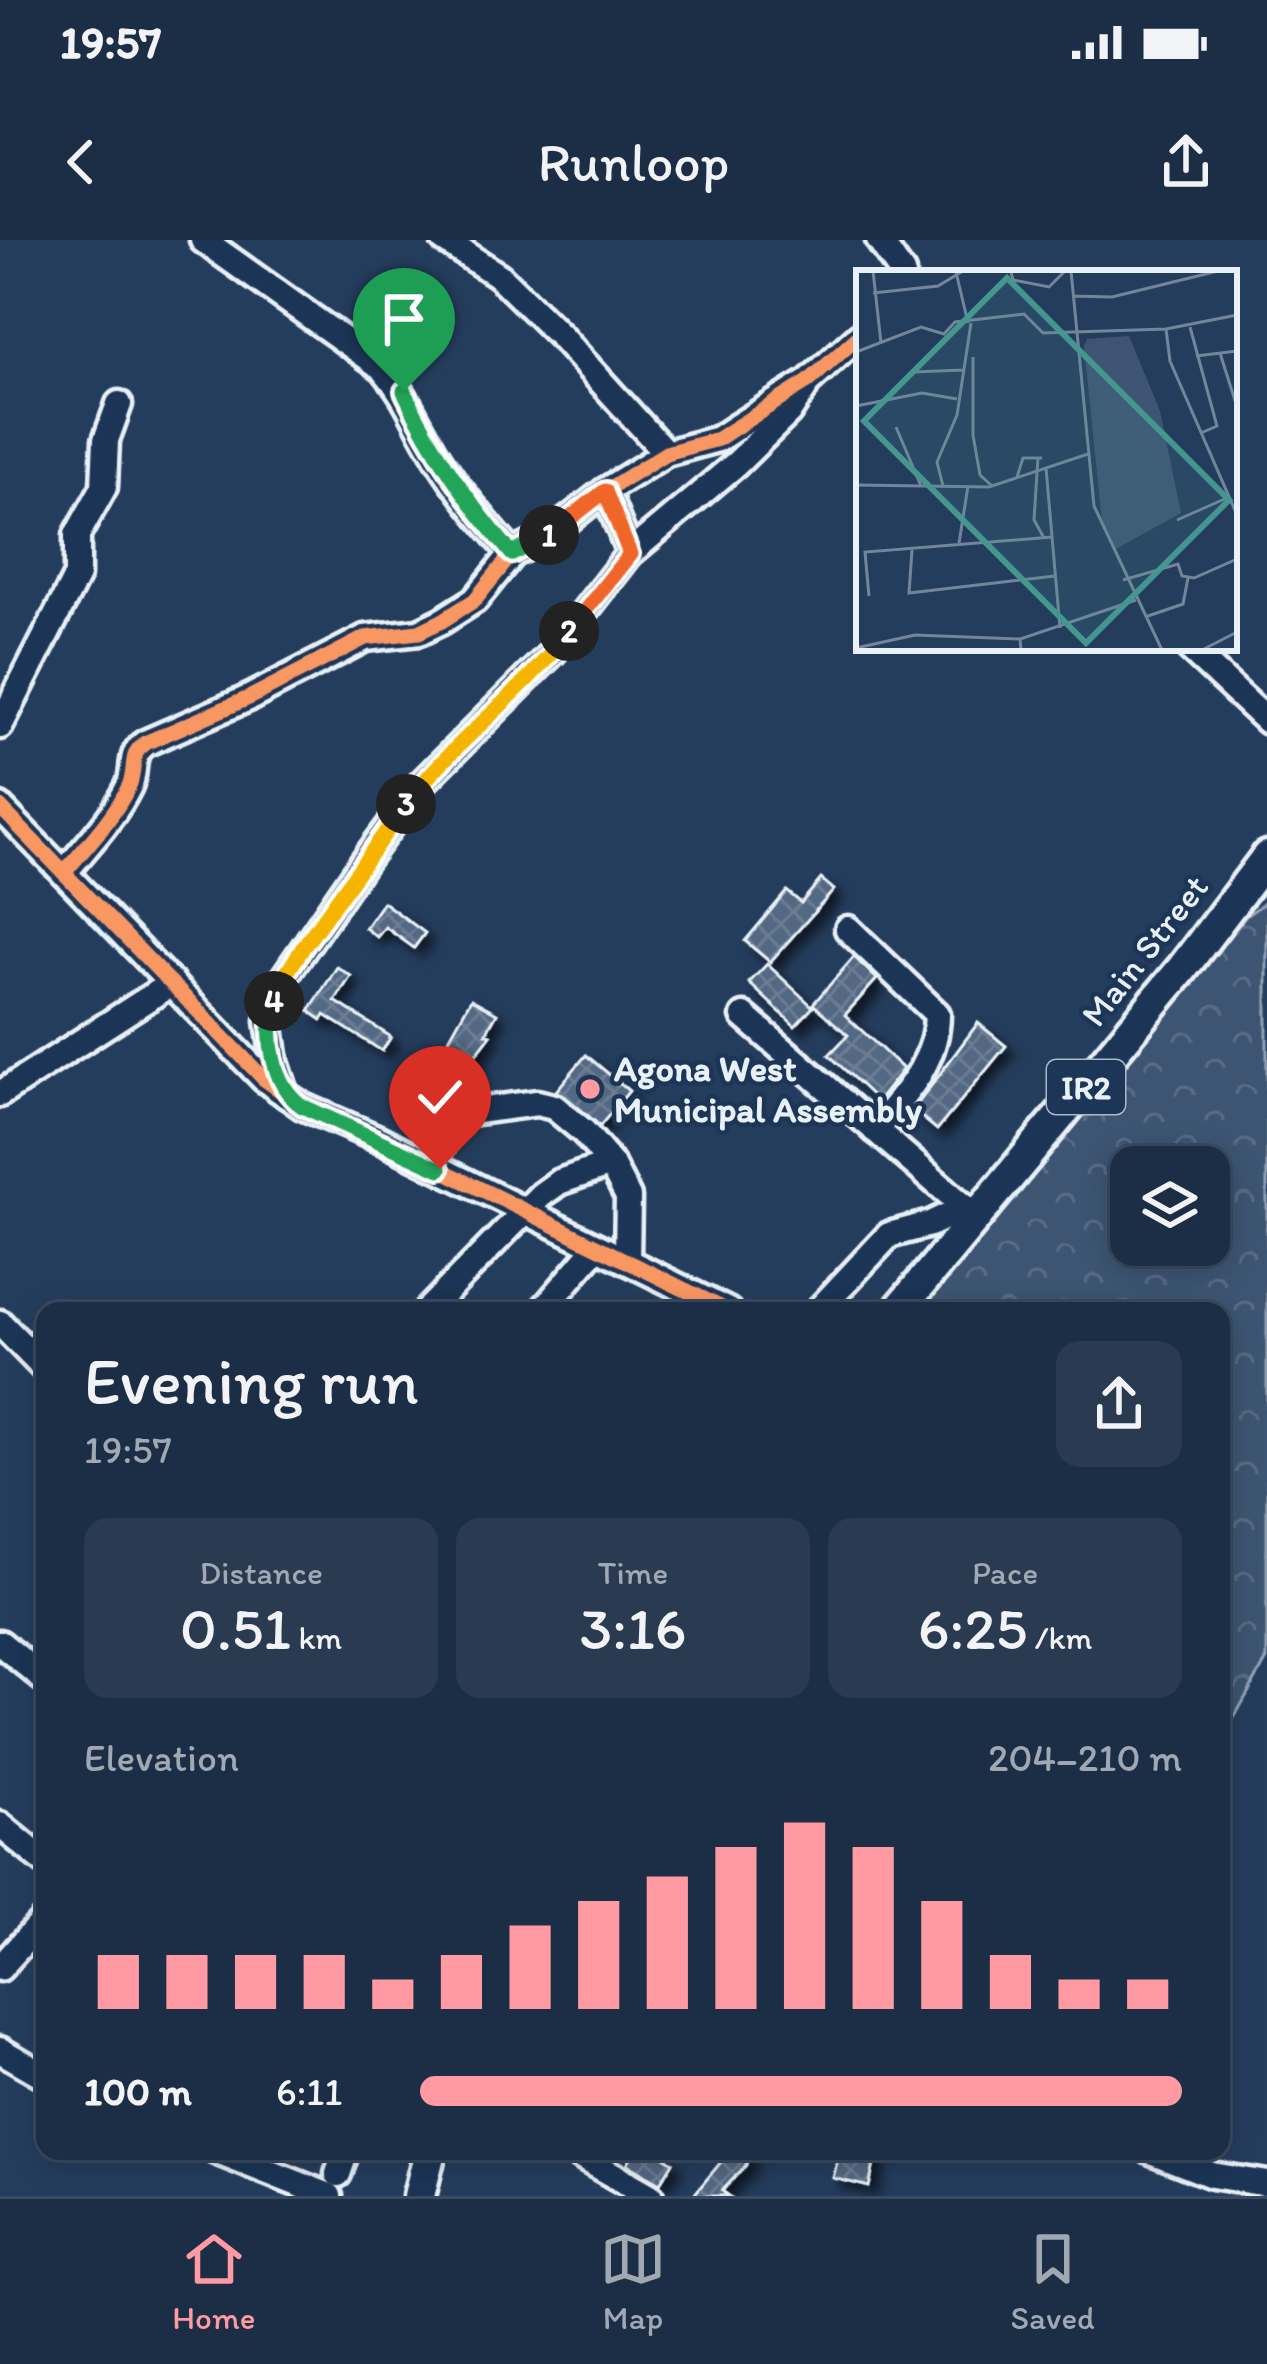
<!DOCTYPE html>
<html lang="en">
<head>
<meta charset="utf-8">
<style>
	body { margin:0; font-family:Itim,sans-serif; background:#293a51; color:#f1f3f6; height:100vh; display:flex; flex-direction:column; font-size:45px; white-space:nowrap }
	* { box-sizing:border-box; margin:0 }
	p { font-size:39px; color:#a0a8b3 }
	.icon { flex:none; width:66px; height:66px; fill:none; stroke:currentColor; stroke-width:2; stroke-linecap:round; stroke-linejoin:round }
	.map { position:relative; flex:1; overflow:hidden }
	.panel { position:absolute; left:36px; top:1062px; width:1194px; height:858px; display:flex; flex-direction:column; background:#1c2e46; border-radius:24px; box-shadow:0 6px 30px #0003,0 0 0 3px #3a4a5f }
	.panel>* { flex:none }
	.buttons { position:absolute; left:1110px; top:906px; display:grid; gap:24px }
	.buttons a { display:grid; place-items:center; width:120px; height:120px; border-radius:24px; background:#1c2e46; box-shadow:0 6px 30px #0003,0 0 0 3px #3a4a5f; font-size:60px }
	.pin { position:absolute; display:grid; place-items:center; width:102px; height:102px; color:#fff; margin:-123px -51px; border-radius:50% 50% 50% 0; rotate:-45deg; box-shadow:0 0 12px #0007 }
	.pin .icon { rotate:45deg }
	.km { position:absolute; width:60px; height:60px; margin:-30px; border-radius:50%; background:#222; color:#fff; font-size:33px; line-height:60px; text-align:center }
	.round { display:grid; place-items:center; flex:none; width:126px; height:126px; border-radius:24px; background:#293a51 }
	.summary { display:flex; align-items:center; justify-content:space-between; height:204px; padding:0 48px }
	h1 { font-size:66px; font-weight:600; line-height:90px }
	.stats { display:grid; grid-template-columns:repeat(3,1fr); gap:18px; height:204px; padding:12px 48px }
	.stats div { display:grid; align-content:center; border-radius:24px; background:#293a51; text-align:center }
	.stats b { font-size:60px; font-weight:600 }
	.stats small { font-size:33px; font-weight:400 }
	.stats p { font-size:33px }
	.chart { height:336px; padding:24px 48px }
	.chart p { display:flex; justify-content:space-between }
	.chart svg { width:100%; height:216px; margin-top:12px; stroke:#ff9aa2; stroke-width:6 }
	ul { padding:0 48px; list-style:none; font-size:39px }
	li { display:grid; grid-template-columns:192px 144px 1fr; align-items:center; height:90px }
	li i { height:30px; border-radius:15px; background:#ff9aa2 }
	.status { display:flex; justify-content:space-between; align-items:center; height:84px; padding:0 60px; background:#1c2e46; direction:ltr }
	.status svg { height:33px; fill:currentColor }
	header { display:flex; justify-content:space-between; align-items:center; height:156px; padding:0 48px; background:#1c2e46; font-size:54px; font-weight:600 }
	.dock { display:flex; justify-content:space-around; align-items:center; height:168px; border-top:3px solid #3a4a5f; background:#1c2e46; font-size:33px; color:#a0a8b3 }
	.dock a { display:grid; justify-items:center; gap:6px }
	.dock .active { color:#ff9aa2 }
	.map>svg:first-child { display:block }
</style>
</head>
<body>
<div class="status"><b>19:57</b><svg viewBox="0 0 49 12"><path d="M0 12V9h3v3zM5 12V6h3v6zM10 12V3h3v9zM15 12V0h3v12zM26 1h20v11H26zM47 4h2v5h-2z"/></svg></div>
<header><svg class="icon" aria-label="back" viewBox="0 0 24 24"><path d="M15 5l-7 7 7 7"/></svg>Runloop<svg class="icon" aria-label="share" viewBox="0 0 24 24"><path d="M12 15V3M7 8l5-5 5 5M5 13v7h14v-7"/></svg></header>
<div class="map">
<svg width="1267" height="1956" viewBox="0 0 1267 1956">
	<defs>
		<pattern id="forest-crowns" width="20" height="18" patternUnits="userSpaceOnUse" patternTransform="scale(3)"><rect width="20" height="18" fill="#3e5472"/><path d="M2 6a3 3 0 1 1 6 0M12 15a3 3 0 1 1 6 0" fill="none" stroke="#5a6d87"/></pattern>
		<pattern id="building-cross-hatch" width="8" height="8" patternUnits="userSpaceOnUse" patternTransform="scale(3)"><rect width="8" height="8" fill="#536782"/><path d="M0 0l8 8M0 8l8-8" fill="none" stroke="#6c7d94"/></pattern>
		<filter id="shadow"><feDropShadow dx="8" dy="8" stdDeviation="6" flood-color="#0009"/></filter>
	</defs>
	<rect width="100%" height="100%" fill="#253d5d"/>
	<filter id="ink" filterUnits="userSpaceOnUse"><feTurbulence type="fractalNoise" baseFrequency=".00833" numOctaves="2"/><feDisplacementMap in="SourceGraphic" scale="24" xChannelSelector="R" yChannelSelector="G"/><feConvolveMatrix kernelMatrix="1 2 1 2 8 2 1 2 1" color-interpolation-filters="sRGB"/></filter>
	<g filter="url(#ink)">
		<!-- forest -->
		<path fill="url(#forest-crowns)" stroke="#93a2b5" stroke-width="3" fill-rule="evenodd" d="M1267 661V1419L1221 1501V1071H917L1247 675ZM1131 927H1209V1005H1131Z"/>
		<!-- building -->
		<g fill="url(#building-cross-hatch)" stroke="#e8f1f8" stroke-width="3" filter="url(#shadow)">
			<path d="M821 639 834 650 770 722 745 701 787 651 801 663Z"/>
			<path d="M383 662 425 693 414 708 385 687 377 697 365 688Z"/>
			<path d="M854 717 877 739 845 775 903 829 878 861 829 815 848 795 813 764Z"/>
			<path d="M767 724 813 767 795 786 749 743Z"/>
			<path d="M337 727 351 736 335 761 391 797 382 811 325 775 322 780 309 771Z"/>
			<path d="M471 759 497 773 486 793 491 795 471 821 458 814 426 873 412 865Z"/>
			<path d="M978 783 1006 806 937 890 913 870Z"/>
			<path d="M586 815 629 851 600 886 556 851Z"/>
			<path d="M635 1911H656L673 1922 660 1943 627 1924Z"/>
			<path d="M730 1911H749L746 1925 722 1951 729 1956H693Z"/>
			<path d="M840 1911H877L869 1947 833 1938Z"/>
		</g>
		<g fill="none" stroke-linecap="round" stroke-linejoin="round">
			<defs>
				<g id="minor">
					<path d="M203 0 383 128C405 153 415 180 432 208 454 247 484 280 512 314"/>
					<path d="M444 0 499 36 559 95 666 213"/>
					<path d="M879 0 902 33"/>
					<path d="M605 251 630 313"/>
					<path d="M1189 408 1267 481"/>
					<path d="M0 486 77 335V295L104 247 106 200 119 164"/>
					<path d="M0 567 264 839 302 866 381 900 728 1071"/>
					<path d="M64 633C87 605 113 579 129 546 137 529 128 515 145 503L251 457 365 398 419 392 442 381 475 360 512 314 546 297 605 251 666 213 718 199 733 189 808 142 859 96"/>
					<path d="M848 689 937 774C937 823 904 855 875 890"/>
					<path d="M744 776 975 976"/>
					<path d="M0 854 172 743"/>
					<path d="M286 855 275 822 269 781 277 748 364 621 421 544 554 411 630 313 736 224 788 173 804 149"/>
					<path d="M430 924 462 873 537 863 554 867 584 892 611 924 628 957 627 1021"/>
					<path d="M427 1071 541 955 559 942 611 924"/>
					<path d="M542 1071 597 1007"/>
					<path d="M818 1071 889 995 930 984 965 967"/>
					<path d="M0 1083 45 1129"/>
					<path d="M0 1403 45 1440"/>
					<path d="M0 1585 45 1622"/>
					<path d="M0 1728 45 1678"/>
					<path d="M0 1810 45 1836"/>
					<path d="M215 1911 329 1956"/>
					<path d="M571 1911 650 1956"/>
					<path d="M1151 1911 1212 1935 1267 1944"/>
					<path d="M338 1934 346 1911"/>
				</g>
				<g id="major">
					<path d="M898 1071 1182 729 1267 617"/>
					<path d="M419 1956 430 1911"/>
				</g>
			</defs>
			<!-- minor casing -->
			<use href="#minor" stroke="#e8f1f8" stroke-width="33"/>
			<!-- major casing -->
			<use href="#major" stroke="#e8f1f8" stroke-width="39"/>
			<!-- minor -->
			<use href="#minor" stroke="#1d3557" stroke-width="24"/>
			<!-- major -->
			<use href="#major" stroke="#1d3557" stroke-width="30"/>
			<defs>
				<g id="cycleway">
					<path d="M0 567 264 839 302 866 381 900 728 1071"/>
					<path d="M64 633C87 605 113 579 129 546 137 529 128 515 145 503L251 457 365 398 419 392 442 381 475 360 512 314 546 297 605 251 666 213 718 199 733 189 808 142 859 96"/>
				</g>
			</defs>
			<!-- cycleway casing -->
			<use href="#cycleway" stroke="#1d3557" stroke-width="22"/>
			<!-- cycleway -->
			<use href="#cycleway" stroke="#f99763" stroke-width="15"/>
		</g>
	</g>
	<g fill="none" stroke-linecap="round" stroke-linejoin="round" filter="url(#ink)">
		<defs>
			<path id="split-1" d="M404 151C433 212 468 262 512 314L549 295"/>
			<path id="split-2" d="M549 295 605 251 630 314 569 391"/>
			<path id="split-3" d="M406 564C454 500 522 455 569 391"/>
			<path id="split-4" d="M274 761 277 748 304 706 406 564"/>
			<path id="split-5" d="M274 761C266 796 271 844 302 866L440 929"/>
		</defs>
		<!-- split-1 casing -->
		<use href="#split-1" stroke="#fff" stroke-width="24"/>
		<!-- split-2 casing -->
		<use href="#split-2" stroke="#fff" stroke-width="24"/>
		<!-- split-3 casing -->
		<use href="#split-3" stroke="#fff" stroke-width="24"/>
		<!-- split-4 casing -->
		<use href="#split-4" stroke="#fff" stroke-width="24"/>
		<!-- split-5 casing -->
		<use href="#split-5" stroke="#fff" stroke-width="24"/>
		<!-- split-1 -->
		<use href="#split-1" stroke="#22a559" stroke-width="15"/>
		<!-- split-2 -->
		<use href="#split-2" stroke="#f0652b" stroke-width="15"/>
		<!-- split-3 -->
		<use href="#split-3" stroke="#f5b400" stroke-width="15"/>
		<!-- split-4 -->
		<use href="#split-4" stroke="#f5b400" stroke-width="15"/>
		<!-- split-5 -->
		<use href="#split-5" stroke="#22a559" stroke-width="15"/>
	</g>
	<!-- markers -->
	<circle fill="#ff9aa2" stroke="#1d3557" stroke-width="4.5" cx="590" cy="849" r="12"/>
	<g text-anchor="middle" stroke-width="9" stroke-linejoin="round" paint-order="stroke">
		<!-- shield labels -->
		<rect fill="#1d3557" stroke="#abb9c8" stroke-width="3" x="1047" y="820" width="78" height="54" rx="9"/>
		<g font-size="33" font-weight="bold" fill="#e8f1f8">
			<text x="1086" y="859">IR2</text>
		</g>
		<!-- street labels -->
		<g font-size="36" fill="#e8f1f8" stroke="#1d3557">
			<text transform="translate(1144 710) rotate(-52)" y="13">Main Street</text>
		</g>
		<!-- poi labels -->
		<g font-size="36" font-weight="bold" fill="#e8f1f8" stroke="#1d3557" text-anchor="start">
			<text x="614" y="841">Agona West<tspan x="614" dy="41">Municipal Assembly</tspan></text>
		</g>
	</g>
	<!-- overview -->
	<g transform="translate(856 30)">
		<rect width="381" height="381" fill="#253d5d"/>
		<path d="M273 66 304 141 325 243 258 280 246 252 228 76 231 69Z" fill="#3e5472"/>
		<path fill="none" stroke="#73859b" stroke-width="3" d="M17 1 25 73M215 1 238 236 306 380M100 2 112 53M155 2 157 10 193 17 209 1M17 23 82 16 107 1M217 26 256 27 362 1M334 57 361 156 345 163M310 59 314 91 381 245M0 82 65 57 88 64 99 52 168 44 187 63 310 59 381 45M364 83 381 137M340 86 381 81M117 87V165L124 205 135 215M57 102 107 100M0 136 66 123 101 129M40 157 65 216M182 187 178 250 188 268M190 198 204 358M161 207 167 188H186M0 215 133 217 232 184M87 216 81 192 101 145 115 53M321 250 373 227M103 273 112 216M56 280 53 323 199 306M267 310 322 294 326 306 338 308 381 289M13 326 9 282 196 267M289 347 327 334 332 308M0 378 59 365 164 369M165 380 164 369 280 330M346 380 381 362"/>
		<path fill="#459590" fill-opacity="0.15" stroke="#459590" stroke-width="6" d="M151 8 373 230 230 373 8 151Z"/>
		<rect width="381" height="381" fill="none" stroke="#e8f1f8" stroke-width="6"/>
	</g>
</svg>
<div class="buttons">
<a><svg class="icon" aria-label="layers" viewBox="0 0 24 24"><path d="M12 4l9 5-9 5-9-5zM3 14l9 5 9-5"/></svg></a>
</div>
<div class="pin" style="left:404px;top:151px;background:#1e9e55"><svg class="icon" aria-label="arrive" viewBox="0 0 24 24"><path d="M6 21V4h12l-3 4 3 4H6"/></svg></div>
<div class="pin" style="left:440px;top:929px;background:#d93025"><svg class="icon" aria-label="check" viewBox="0 0 24 24"><path d="M5 12l5 5 9-10"/></svg></div>
<b class="km" style="left:549px;top:295px">1</b>
<b class="km" style="left:569px;top:391px">2</b>
<b class="km" style="left:406px;top:564px">3</b>
<b class="km" style="left:274px;top:761px">4</b>
<section class="panel">
<div class="summary"><div><h1>Evening run</h1><p>19:57</p></div><a class="round"><svg class="icon" aria-label="share" viewBox="0 0 24 24"><path d="M12 15V3M7 8l5-5 5 5M5 13v7h14v-7"/></svg></a></div>
<div class="stats">
<div><p>Distance</p><b>0.51<small> km</small></b></div>
<div><p>Time</p><b>3:16</b></div>
<div><p>Pace</p><b>6:25<small> /km</small></b></div>
</div>
<div class="chart"><p><span>Elevation</span>204–210 m</p>
<svg viewBox="0 0 160 44" preserveAspectRatio="none"><path d="M5 44V33M15 44V33M25 44V33M35 44V33M45 44V38M55 44V33M65 44V27M75 44V22M85 44V17M95 44V11M105 44V6M115 44V11M125 44V22M135 44V33M145 44V38M155 44V38"/></svg>
</div>
<ul>
<li><b>100 m</b>6:11<i style="width:100%"></i></li>
</ul>
</section>
</div>
<nav class="dock">
<a class="active"><svg class="icon" aria-label="home" viewBox="0 0 24 24"><path d="M3 11l9-7 9 7M6 9v11h12V9"/></svg>Home</a>
<a><svg class="icon" aria-label="map" viewBox="0 0 24 24"><path d="M3 6l6-2 6 2 6-2v14l-6 2-6-2-6 2zM9 4v14M15 6v14"/></svg>Map</a>
<a><svg class="icon" aria-label="saved" viewBox="0 0 24 24"><path d="M7 4h10v16l-5-4-5 4z"/></svg>Saved</a>
</nav>
</body>
</html>
